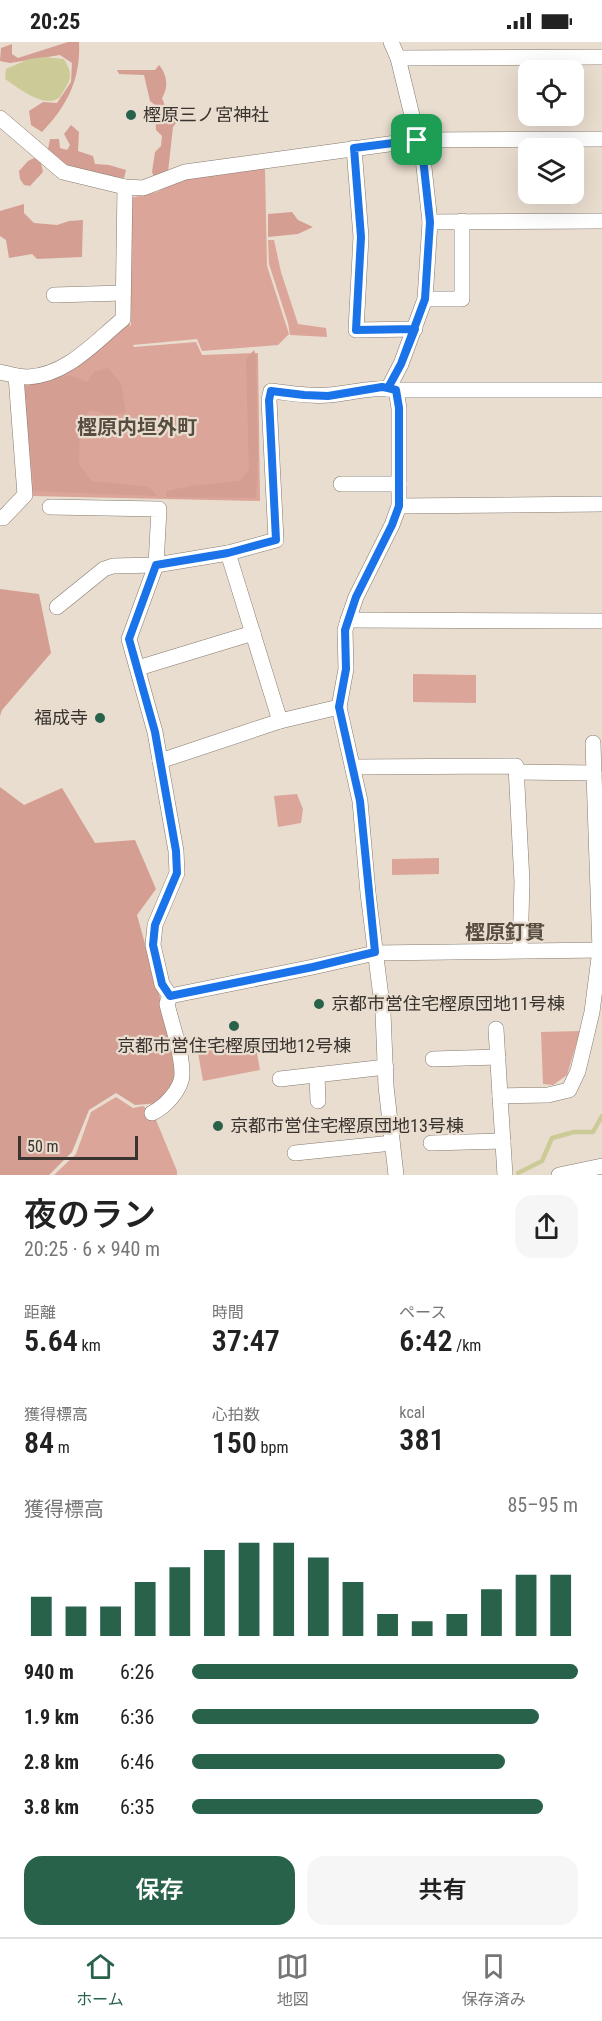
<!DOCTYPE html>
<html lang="ja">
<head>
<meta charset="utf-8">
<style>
	body { margin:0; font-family:"Roboto Condensed","Noto Sans JP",sans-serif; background:#f6f6f6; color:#222; height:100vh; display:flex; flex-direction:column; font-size:22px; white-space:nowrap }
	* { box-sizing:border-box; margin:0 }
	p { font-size:20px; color:#767676 }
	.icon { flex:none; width:33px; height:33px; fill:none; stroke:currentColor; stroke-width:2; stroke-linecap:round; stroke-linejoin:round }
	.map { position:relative; height:1133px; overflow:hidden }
	.drawer { display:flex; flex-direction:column; background:#fff; flex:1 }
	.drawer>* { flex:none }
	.controls { position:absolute; left:518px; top:18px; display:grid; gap:12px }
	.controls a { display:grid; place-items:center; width:66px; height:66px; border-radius:12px; background:#fff; box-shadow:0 6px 24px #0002; font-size:30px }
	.scale { position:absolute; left:18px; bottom:15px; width:120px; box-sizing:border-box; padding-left:6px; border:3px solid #39342f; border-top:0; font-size:16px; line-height:21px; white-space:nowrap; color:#39342f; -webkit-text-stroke:4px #e9ddcf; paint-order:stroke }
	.pin { position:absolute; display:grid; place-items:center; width:51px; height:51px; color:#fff; margin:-26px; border-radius:12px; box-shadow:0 3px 9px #0006 }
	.round { display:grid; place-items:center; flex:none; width:63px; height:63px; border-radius:18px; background:#f6f6f6 }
	.summary { display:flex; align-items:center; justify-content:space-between; height:102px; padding:0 24px }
	h1 { font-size:33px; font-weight:600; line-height:45px }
	.metrics { display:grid; grid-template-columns:repeat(3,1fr); gap:9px; height:102px; padding:6px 24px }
	.metrics div { display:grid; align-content:center }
	.metrics b { font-size:30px; font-weight:600 }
	.metrics small { font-size:16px; font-weight:400 }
	.metrics p { font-size:16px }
	.chart { height:168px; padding:12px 24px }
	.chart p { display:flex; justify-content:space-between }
	.chart svg { width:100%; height:108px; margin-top:6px; stroke:#29624b; stroke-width:6 }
	.action { display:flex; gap:12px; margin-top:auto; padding:12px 24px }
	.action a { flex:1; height:69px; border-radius:18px; background:#29624b; color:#fff; font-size:24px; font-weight:600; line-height:69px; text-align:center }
	.action a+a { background:#f6f6f6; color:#222 }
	ul { padding:0 24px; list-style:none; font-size:20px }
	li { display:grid; grid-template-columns:96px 72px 1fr; align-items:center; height:45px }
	li i { height:15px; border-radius:8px; background:#29624b }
	.status { display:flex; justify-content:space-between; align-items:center; height:42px; padding:0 30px; background:#fff; direction:ltr }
	.status svg { height:16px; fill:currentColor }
	.tab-bar { display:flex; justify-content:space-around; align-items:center; height:84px; border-top:2px solid #e0e0e0; background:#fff; font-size:16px; color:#767676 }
	.tab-bar a { display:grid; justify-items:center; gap:3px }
	.tab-bar .selected { color:#29624b }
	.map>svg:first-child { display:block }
</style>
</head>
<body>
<div class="status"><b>20:25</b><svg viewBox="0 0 49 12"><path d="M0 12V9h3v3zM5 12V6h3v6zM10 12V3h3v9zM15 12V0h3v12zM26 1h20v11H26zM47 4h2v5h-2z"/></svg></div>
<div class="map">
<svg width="602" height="1133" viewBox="0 0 602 1133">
	<rect width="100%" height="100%" fill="#e9ddcf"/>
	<!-- green -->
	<g fill="#dca599">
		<path d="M265 126 267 224 289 292 278 303 202 309 197 297 133 303 134 305 196 300 202 313 258 311 260 459 31 454 21 342 129 280 131 285 130 156 157 150 181 137Z"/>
		<path d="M268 198H274L281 230 298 282 326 286 327 295 290 293 288 281 269 222Z"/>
		<path d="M413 632 476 633V661L413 660Z"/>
		<path d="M297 752 303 767 301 781 278 785 274 754Z"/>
		<path d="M439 816V832L392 833V817Z"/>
		<path d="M580 989 567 1033 553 1043 543 1042 541 990Z"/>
		<path d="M254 995 260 1028 203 1039 197 1005Z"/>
		<path d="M116 1055 133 1066 143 1064 154 1073 177 1129V1133H54L76 1112 91 1070Z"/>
	</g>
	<!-- forest -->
	<g fill="#d59e92">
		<path d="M68 0H79C81 37 67 64 42 90L31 83 29 69 43 60 57 61 71 40 72 21 60 13 10 21 0 19 1 6 12 2V12L18 16Z"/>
		<path d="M159 23C167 32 169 45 162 56L166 67 175 70 176 81 173 85 168 130 154 135 152 130 155 110 161 104 162 94 156 88 155 63 150 59 144 33 119 32 117 28H155Z"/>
		<path d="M71 83 79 90 78 109 93 114 95 122 109 123 126 128 124 136 101 133 67 123 48 107 50 97H59L60 106 67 108 70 103 64 92Z"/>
		<path d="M34 116 41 121 43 130 30 144 24 143 20 137 19 129 28 119Z"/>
		<path d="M24 162V171L34 181 57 183 69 179 83 178 82 215 37 217 32 212 9 216 6 198 0 194V169Z"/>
		<path d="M292 170 298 178 313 185 298 192 268 195V172Z"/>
		<path d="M254 308 256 314 258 413 256 456 166 455V449L198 443 240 439 249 427 246 317Z"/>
		<path d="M108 326 121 342 126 371 109 373 90 368 80 379 79 423 92 439 149 445 157 454 34 449 24 345 70 333 87 340 94 330Z"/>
		<path d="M0 547 39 552 51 611 2 668 0 674Z"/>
		<path d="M0 745 24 763 62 746 95 801 135 798 156 847 137 873 180 1028 161 1061 135 1063 116 1051 89 1068 72 1110 49 1133H0Z"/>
	</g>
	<!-- water -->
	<path fill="#cccb98" d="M45 15 64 17C69 26 73 33 67 43 65 46 62 52 60 55 45 68 17 45 5 37L6 27 29 17Z"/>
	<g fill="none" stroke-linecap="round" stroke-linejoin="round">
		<!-- stream -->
		<path stroke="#cccb98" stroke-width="4.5" d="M518 1131 542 1119 552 1096 574 1090H593L602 1074"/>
		<defs>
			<g id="minor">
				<path d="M398 16 602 15"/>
				<path d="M0 76 63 130 125 145 143 146 185 130 418 98 602 97"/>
				<path d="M354 106 361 195 356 288 415 287"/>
				<path d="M430 180 602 179"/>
				<path d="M54 253 123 251"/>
				<path d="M425 257H462V179"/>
				<path d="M0 330C9 332 18 335 28 335 67 333 95 300 123 277L125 145"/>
				<path d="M388 347 401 322 425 257 430 180 422 107 418 98 398 16 391 0"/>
				<path d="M396 348 399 366V464L392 483 356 555 348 578 345 588 346 627 339 665 360 759 368 851 383 971 386 1044 396 1133"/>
				<path d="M341 442H399"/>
				<path d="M399 464 602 462"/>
				<path d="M50 465 159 467 156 523 129 597 155 690 176 809 177 831 155 883 153 903 162 942 170 954 313 925 375 911 602 908"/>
				<path d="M0 476H3L25 453 16 334"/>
				<path d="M228 511 280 679"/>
				<path d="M57 565 104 527 113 524 156 523 228 511 276 498 269 358 271 349C290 351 310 355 329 353 352 351 373 344 396 348H602"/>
				<path d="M348 578 602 579"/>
				<path d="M138 626 253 591"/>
				<path d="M593 701 594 731"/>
				<path d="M160 719 280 679 339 665"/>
				<path d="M353 725 516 724 522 840 520 908"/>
				<path d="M496 987 500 1054"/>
				<path d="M433 1017 498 1015"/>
				<path d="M317 1033 318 1059"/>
				<path d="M280 1037 386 1025"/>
				<path d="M152 1071C165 1065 182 1047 182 1032 182 1009 172 984 167 962L170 954"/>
				<path d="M431 1101 503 1099"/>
				<path d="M295 1111 392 1101"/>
				<path d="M505 1133 500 1054 548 1053 569 1048 578 1029 592 970 600 908 594 731 517 730"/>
				<path d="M559 1133 602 1124"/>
			</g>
		</defs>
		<!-- minor casing -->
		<use href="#minor" stroke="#857a6e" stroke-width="16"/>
		<!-- minor -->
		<use href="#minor" stroke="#fff" stroke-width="15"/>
	</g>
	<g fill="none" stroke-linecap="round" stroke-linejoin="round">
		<defs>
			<path id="route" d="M417 98 354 106 361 195 356 288 415 287 401 322 388 346 396 348 399 366V464L392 483 356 555 345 588 346 627 339 665 360 759 375 910 313 925 170 954 162 942 153 903 155 883 177 831 176 809 155 690 129 597 156 523 228 511 276 498 269 358 271 349 304 353 328 354 382 345 388 346 401 322 425 257 430 180 422 107 417 98"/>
		</defs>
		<!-- route casing -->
		<use href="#route" stroke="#fff" stroke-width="12"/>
		<!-- route -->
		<use href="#route" stroke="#1a73e8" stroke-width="8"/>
	</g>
	<!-- markers -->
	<g fill="#29624b" stroke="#e9ddcf" stroke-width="2">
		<circle cx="131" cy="73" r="6"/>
		<circle cx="100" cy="676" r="6"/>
		<circle cx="319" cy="962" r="6"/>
		<circle cx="234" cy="984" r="6"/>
		<circle cx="218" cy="1084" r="6"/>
	</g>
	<g text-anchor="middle" stroke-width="4.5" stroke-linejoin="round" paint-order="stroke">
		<!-- poi labels -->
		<g font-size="18" fill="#39342f" stroke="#e9ddcf" text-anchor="start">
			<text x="143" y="79">樫原三ノ宮神社</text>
			<text x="88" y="682" text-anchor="end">福成寺</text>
			<text x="331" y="968">京都市営住宅樫原団地11号棟</text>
			<text x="234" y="1010" text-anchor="middle">京都市営住宅樫原団地12号棟</text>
			<text x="230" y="1090">京都市営住宅樫原団地13号棟</text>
		</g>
		<!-- neighbourhood labels -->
		<g font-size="20" font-weight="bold" fill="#564c40" stroke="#e9ddcf">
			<text x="137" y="392">樫原内垣外町</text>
			<text x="505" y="897">樫原釘貫</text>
		</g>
	</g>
</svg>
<div class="controls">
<a><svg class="icon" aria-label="locate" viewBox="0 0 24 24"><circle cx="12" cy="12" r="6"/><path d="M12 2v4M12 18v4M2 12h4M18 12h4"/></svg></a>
<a><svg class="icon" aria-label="layers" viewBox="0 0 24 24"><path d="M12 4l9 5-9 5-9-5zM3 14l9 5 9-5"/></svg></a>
</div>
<div class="scale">50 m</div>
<div class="pin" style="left:417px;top:98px;background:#1e9e55"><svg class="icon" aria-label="arrive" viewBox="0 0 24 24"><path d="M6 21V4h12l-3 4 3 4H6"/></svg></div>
</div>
<section class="drawer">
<div class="summary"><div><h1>夜のラン</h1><p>20:25 · 6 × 940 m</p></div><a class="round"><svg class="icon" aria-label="share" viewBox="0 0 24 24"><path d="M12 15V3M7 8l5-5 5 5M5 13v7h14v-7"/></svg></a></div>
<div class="metrics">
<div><p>距離</p><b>5.64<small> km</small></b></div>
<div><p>時間</p><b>37:47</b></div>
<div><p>ペース</p><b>6:42<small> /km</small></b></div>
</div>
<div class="metrics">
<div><p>獲得標高</p><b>84<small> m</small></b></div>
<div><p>心拍数</p><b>150<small> bpm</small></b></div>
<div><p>kcal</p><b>381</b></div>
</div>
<div class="chart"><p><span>獲得標高</span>85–95 m</p>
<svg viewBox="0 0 160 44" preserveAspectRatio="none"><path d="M5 44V28M15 44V32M25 44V32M35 44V22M45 44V16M55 44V9M65 44V6M75 44V6M85 44V12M95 44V22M105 44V35M115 44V38M125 44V35M135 44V25M145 44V19M155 44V19"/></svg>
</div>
<ul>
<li><b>940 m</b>6:26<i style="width:100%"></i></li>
<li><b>1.9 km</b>6:36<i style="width:90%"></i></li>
<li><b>2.8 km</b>6:46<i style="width:81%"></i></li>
<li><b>3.8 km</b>6:35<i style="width:91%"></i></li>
</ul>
<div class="action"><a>保存</a><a>共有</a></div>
</section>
<nav class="tab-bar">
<a class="selected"><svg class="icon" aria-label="home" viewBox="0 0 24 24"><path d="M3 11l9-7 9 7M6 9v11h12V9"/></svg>ホーム</a>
<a><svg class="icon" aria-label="map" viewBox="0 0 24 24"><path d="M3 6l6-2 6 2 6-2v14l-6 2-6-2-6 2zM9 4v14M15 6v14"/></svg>地図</a>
<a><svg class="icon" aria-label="saved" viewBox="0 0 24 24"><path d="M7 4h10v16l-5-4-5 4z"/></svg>保存済み</a>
</nav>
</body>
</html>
